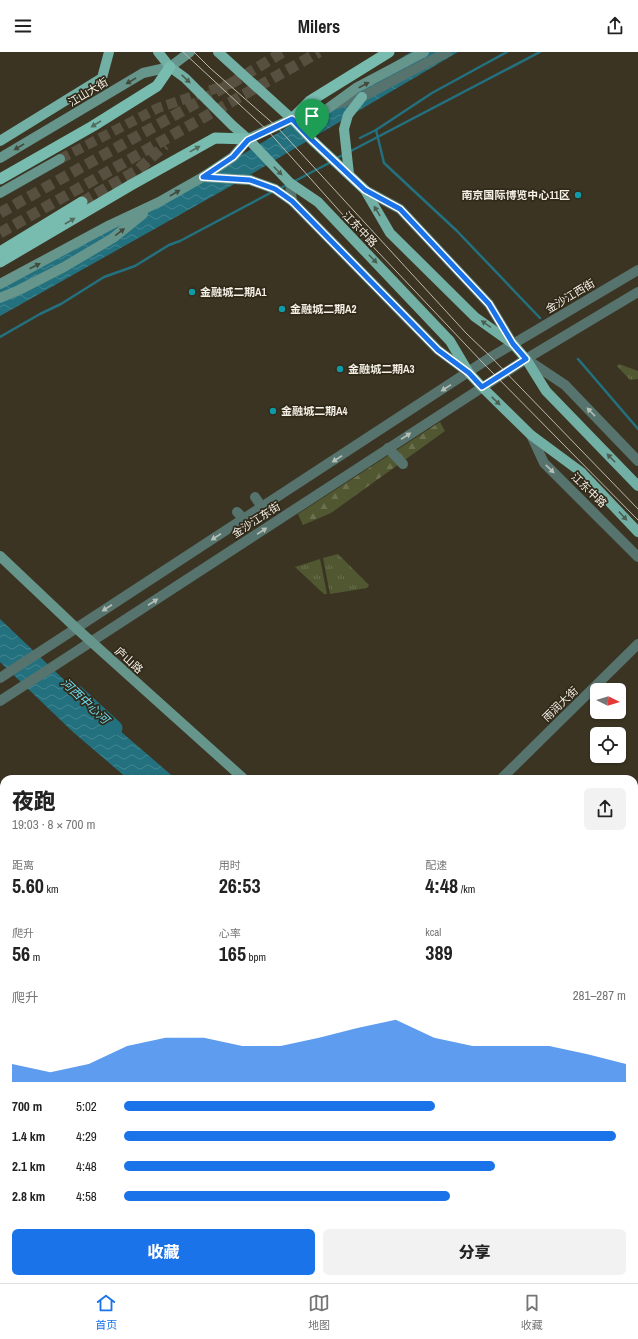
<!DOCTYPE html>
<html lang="zh">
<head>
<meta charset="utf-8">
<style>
	body { margin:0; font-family:"Archivo Narrow","Noto Sans SC",sans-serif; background:#f2f2f2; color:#222; height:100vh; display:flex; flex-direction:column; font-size:15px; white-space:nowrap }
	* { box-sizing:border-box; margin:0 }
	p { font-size:13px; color:#767676 }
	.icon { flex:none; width:22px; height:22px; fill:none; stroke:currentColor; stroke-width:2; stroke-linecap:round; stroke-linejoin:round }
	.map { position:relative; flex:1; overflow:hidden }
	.details { position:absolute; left:0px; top:723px; width:638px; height:508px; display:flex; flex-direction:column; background:#fff; border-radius:12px 12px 0 0; box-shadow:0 1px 3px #0004 }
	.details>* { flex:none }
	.needle { width:26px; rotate:95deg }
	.fabs { position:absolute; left:590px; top:631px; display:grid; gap:8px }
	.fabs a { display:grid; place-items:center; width:36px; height:36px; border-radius:6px; background:#fff; box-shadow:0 1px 3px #0004; font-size:20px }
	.pin { position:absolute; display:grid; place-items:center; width:34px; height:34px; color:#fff; margin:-41px -17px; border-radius:50% 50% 50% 0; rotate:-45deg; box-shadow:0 0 4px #0007 }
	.pin .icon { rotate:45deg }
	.round { display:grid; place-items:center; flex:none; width:42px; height:42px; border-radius:6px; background:#f2f2f2 }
	.headline { display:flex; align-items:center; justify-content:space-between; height:68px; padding:0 12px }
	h1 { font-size:22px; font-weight:800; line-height:30px }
	.metrics { display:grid; grid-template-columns:repeat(3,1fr); gap:6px; height:68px; padding:4px 12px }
	.metrics div { display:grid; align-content:center }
	.metrics b { font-size:20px; font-weight:800 }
	.metrics small { font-size:11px; font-weight:400 }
	.metrics p { font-size:11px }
	.chart { height:112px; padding:8px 12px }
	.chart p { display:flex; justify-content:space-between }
	.chart svg { width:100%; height:72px; margin-top:4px; fill:#1a73e8; opacity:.7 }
	.cta { display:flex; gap:8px; margin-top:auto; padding:8px 12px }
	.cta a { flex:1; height:46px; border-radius:6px; background:#1a73e8; color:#fff; font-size:16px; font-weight:800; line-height:46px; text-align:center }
	.cta a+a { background:#f2f2f2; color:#222 }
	ul { padding:0 12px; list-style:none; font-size:13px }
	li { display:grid; grid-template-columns:64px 48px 1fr; align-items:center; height:30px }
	li i { height:10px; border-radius:5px; background:#1a73e8 }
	header { display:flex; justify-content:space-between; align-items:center; height:52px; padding:0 12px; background:#fff; font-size:18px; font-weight:800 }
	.dock { display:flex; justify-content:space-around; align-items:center; height:56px; border-top:1px solid #e0e0e0; background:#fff; font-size:11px; color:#767676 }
	.dock a { display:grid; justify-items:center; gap:2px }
	.dock .selected { color:#1a73e8 }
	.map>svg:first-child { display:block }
</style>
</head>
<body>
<header><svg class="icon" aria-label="menu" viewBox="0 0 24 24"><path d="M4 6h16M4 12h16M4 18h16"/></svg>Milers<svg class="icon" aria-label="share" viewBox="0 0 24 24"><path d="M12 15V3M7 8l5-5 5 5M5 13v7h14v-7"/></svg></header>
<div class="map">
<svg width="638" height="1231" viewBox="0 0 638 1231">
	<defs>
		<pattern id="grass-tufts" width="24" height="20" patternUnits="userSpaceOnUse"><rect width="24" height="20" fill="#515831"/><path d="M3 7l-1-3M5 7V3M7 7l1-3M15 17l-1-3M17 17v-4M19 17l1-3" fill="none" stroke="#6b704f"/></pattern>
		<pattern id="forest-firs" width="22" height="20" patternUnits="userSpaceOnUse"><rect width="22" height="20" fill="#515831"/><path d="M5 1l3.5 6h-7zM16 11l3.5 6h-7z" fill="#6b704f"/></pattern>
		<pattern id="water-waves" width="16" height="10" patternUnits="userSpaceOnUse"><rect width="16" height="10" fill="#23717f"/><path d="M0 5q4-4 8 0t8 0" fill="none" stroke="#448691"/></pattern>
	</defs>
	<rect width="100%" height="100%" fill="#3b3423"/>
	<!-- grass -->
	<g fill="url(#grass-tufts)">
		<path d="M619 312 638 319V327L630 328 617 314Z"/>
		<path d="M338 502 369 533 367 536 330 542 323 506Z"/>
		<path d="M320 507 327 542H324L295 515Z"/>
		<path d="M638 976V1052L634 1049V979Z"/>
	</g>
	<!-- forest -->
	<path fill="url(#forest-firs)" d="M440 370 445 379 331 461 303 473 298 462Z"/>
	<!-- water -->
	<g fill="url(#water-waves)">
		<path d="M411 0H458L238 130 0 264V235L225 113Z"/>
		<path d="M0 567 98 660 176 727H128L73 680 0 610Z"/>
		<path d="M185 1227H233L226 1231H178Z"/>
	</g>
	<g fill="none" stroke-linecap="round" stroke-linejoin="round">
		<!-- stream -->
		<g stroke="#23717f" stroke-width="2.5">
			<path d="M507 0 432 41 376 78 384 111 457 179 540 266"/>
			<path d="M360 86 376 78"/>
			<path d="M349 100 540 0"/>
			<path d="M335 107 345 102"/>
			<path d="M293 130 331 110"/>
			<path d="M279 137 288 132"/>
			<path d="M0 285 40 262 61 252 104 225 135 214 169 193 180 189 274 139"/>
			<path d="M578 307 638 377"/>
		</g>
		<!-- river -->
		<path stroke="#23717f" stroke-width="15" d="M77 641 115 676"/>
		<!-- secondary-tunnel -->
		<path stroke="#575040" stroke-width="10" stroke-dasharray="10 5" stroke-linecap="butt" d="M60 107 158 56 232 31"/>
		<!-- trunk-tunnel -->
		<g stroke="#575040" stroke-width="11" stroke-dasharray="11 5.5" stroke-linecap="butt">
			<path d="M82 150 139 117 165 93"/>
			<path d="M0 161 232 31 283 0"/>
			<path d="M0 181 319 0"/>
		</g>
		<!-- minor -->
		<g stroke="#56736d" stroke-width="10">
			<path d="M388 396 403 412"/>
			<path d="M255 445 262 455"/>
			<path d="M237 460 244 467"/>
		</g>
		<!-- tertiary -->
		<g stroke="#56736d" stroke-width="10">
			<path d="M334 53 362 45 447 0"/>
			<path d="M290 131 292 149 438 298 469 321"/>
			<path d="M365 138 400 157 489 252 513 292"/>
			<path d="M526 307 565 333 638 409"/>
			<path d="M531 383 544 411 638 505"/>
			<path d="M0 626 491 305 638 218"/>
			<path d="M0 649 526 307 638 240"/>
			<path d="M501 727 638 592"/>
			<path d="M0 912 4 916"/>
			<path d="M0 1224 4 1220"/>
			<path d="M329 1227 333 1231"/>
		</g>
		<!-- secondary -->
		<g stroke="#66958c" stroke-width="10">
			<path d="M0 106 143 21 170 15 190 0"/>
			<path d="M203 125 250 128 275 137 292 149"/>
			<path d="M0 141 60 107"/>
			<path d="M0 232 110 173 159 150 203 125 233 105 248 87 292 67 323 60 356 36 424 0"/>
			<path d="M0 246 19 238 64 215 113 186 143 162"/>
			<path d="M0 504 76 576 244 727"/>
			<path d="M634 1076 638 1079"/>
			<path d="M634 1142 638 1138"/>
			<path d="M553 1231 557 1227"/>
		</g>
		<!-- primary -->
		<g stroke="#72afa4" stroke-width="10">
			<path d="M158 0 170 15 185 26 232 73 248 87 290 131 318 150 450 289 469 321 482 335 531 383 581 420 638 480"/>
			<path d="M218 0 292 67 312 88 365 138 390 181 475 265 513 292 526 307 546 339 638 434"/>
			<path d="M0 89 102 26 109 0"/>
			<path d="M349 122 344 77 348 63 362 45"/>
		</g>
		<!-- trunk -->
		<g stroke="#78bbaf" stroke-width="11">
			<path d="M292 67 310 49 389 0"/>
			<path d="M0 127 93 74 157 34 170 15"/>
			<path d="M0 200 82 150"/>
			<path d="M0 210 131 133 215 86 248 87"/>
		</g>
		<!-- tram -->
		<g stroke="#beb9ac" stroke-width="1">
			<path d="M183 0 268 79 343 163 483 311 638 468"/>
			<path d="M194 0 210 16 277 75 466 281 491 305 638 457"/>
		</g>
	</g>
	<!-- one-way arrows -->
	<defs><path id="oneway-solid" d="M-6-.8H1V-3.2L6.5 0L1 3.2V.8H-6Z"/></defs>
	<g fill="#4b5f51">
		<use href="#oneway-solid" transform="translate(186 27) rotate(43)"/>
		<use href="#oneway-solid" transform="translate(278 119) rotate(45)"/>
		<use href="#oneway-solid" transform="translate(377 159) rotate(-121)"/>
		<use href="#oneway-solid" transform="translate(373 207) rotate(46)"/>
		<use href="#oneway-solid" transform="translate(486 272) rotate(-145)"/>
		<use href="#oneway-solid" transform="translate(496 349) rotate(44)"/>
		<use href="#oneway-solid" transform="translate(611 406) rotate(-134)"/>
		<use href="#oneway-solid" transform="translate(623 464) rotate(47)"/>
	</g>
	<g fill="#414a3c">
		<use href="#oneway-solid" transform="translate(131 29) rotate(149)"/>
		<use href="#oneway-solid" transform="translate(364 33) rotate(-28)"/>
		<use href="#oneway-solid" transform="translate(19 95) rotate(149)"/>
		<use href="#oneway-solid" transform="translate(175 141) rotate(-30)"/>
		<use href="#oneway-solid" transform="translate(120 180) rotate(-38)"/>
		<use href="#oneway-solid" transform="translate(35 214) rotate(-27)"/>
	</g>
	<g fill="#516b5d">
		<use href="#oneway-solid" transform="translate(96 72) rotate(148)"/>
		<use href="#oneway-solid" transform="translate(195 97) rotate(-29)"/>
		<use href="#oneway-solid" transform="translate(70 169) rotate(-30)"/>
	</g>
	<g fill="#b5bfb6">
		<use href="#oneway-solid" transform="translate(446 336) rotate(147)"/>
		<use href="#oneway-solid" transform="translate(591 360) rotate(-134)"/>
		<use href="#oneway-solid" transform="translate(406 384) rotate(-33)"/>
		<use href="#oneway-solid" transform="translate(337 407) rotate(147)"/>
		<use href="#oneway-solid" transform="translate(550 417) rotate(44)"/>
		<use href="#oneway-solid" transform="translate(262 479) rotate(-33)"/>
		<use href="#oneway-solid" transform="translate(216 485) rotate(147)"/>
		<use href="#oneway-solid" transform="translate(153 550) rotate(-33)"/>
		<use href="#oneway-solid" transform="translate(107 556) rotate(147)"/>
	</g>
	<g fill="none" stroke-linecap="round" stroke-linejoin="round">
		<defs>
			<path id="route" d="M292 67 312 88 365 138 400 157 489 252 513 292 526 307 482 335 469 321 438 298 292 149 275 137 250 128 203 125 233 105 248 88Z"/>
		</defs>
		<!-- route casing -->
		<use href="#route" stroke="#fff" stroke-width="8"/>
		<!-- route -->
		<use href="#route" stroke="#1a73e8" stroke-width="5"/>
	</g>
	<!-- markers -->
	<g fill="#0f9aa8" stroke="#312a1a" stroke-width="1.5">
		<circle cx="578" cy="143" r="4"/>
		<circle cx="192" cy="240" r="4"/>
		<circle cx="282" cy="257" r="4"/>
		<circle cx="340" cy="317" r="4"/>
		<circle cx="273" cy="359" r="4"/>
	</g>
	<g text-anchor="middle" stroke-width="3.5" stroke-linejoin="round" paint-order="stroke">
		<!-- street labels -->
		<g font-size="11" fill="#f5f1e6" stroke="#312a1a">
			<text transform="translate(88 40) rotate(-31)" y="4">江山大街</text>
			<text transform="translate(360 177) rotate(46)" y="4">江东中路</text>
			<text transform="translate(570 244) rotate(-31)" y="4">金沙江西街</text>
			<text transform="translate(589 438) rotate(44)" y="4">江东中路</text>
			<text transform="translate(256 468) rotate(-33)" y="4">金沙江东街</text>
			<text transform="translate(129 608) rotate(42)" y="4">庐山路</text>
			<text transform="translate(560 652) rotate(-44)" y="4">雨润大街</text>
		</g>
		<!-- poi labels -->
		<g font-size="11" font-weight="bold" fill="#f5f1e6" stroke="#312a1a" text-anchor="start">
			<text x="570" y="147" text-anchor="end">南京国际博览中心11区</text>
			<text x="200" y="244">金融城二期A1</text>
			<text x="290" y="261">金融城二期A2</text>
			<text x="348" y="321">金融城二期A3</text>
			<text x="281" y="363">金融城二期A4</text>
		</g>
		<!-- water labels -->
		<g font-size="12" font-style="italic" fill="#6edef4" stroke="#312a1a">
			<text transform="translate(85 649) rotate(43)" y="4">河西中心河</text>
		</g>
	</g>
</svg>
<div class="fabs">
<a><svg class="needle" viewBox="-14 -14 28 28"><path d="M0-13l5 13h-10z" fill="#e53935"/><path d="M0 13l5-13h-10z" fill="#767676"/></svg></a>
<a><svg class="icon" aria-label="locate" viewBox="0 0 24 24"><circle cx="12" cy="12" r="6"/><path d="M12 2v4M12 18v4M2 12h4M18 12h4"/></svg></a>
</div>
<div class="pin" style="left:312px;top:88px;background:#1e9e55"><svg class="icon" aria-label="arrive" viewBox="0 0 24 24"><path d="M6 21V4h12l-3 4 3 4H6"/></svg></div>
<section class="details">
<div class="headline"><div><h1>夜跑</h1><p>19:03 · 8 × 700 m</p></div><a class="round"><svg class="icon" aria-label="share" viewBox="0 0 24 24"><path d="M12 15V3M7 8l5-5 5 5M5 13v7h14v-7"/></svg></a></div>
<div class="metrics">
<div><p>距离</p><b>5.60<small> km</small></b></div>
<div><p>用时</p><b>26:53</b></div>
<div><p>配速</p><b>4:48<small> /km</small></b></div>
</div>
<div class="metrics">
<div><p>爬升</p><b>56<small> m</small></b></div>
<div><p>心率</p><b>165<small> bpm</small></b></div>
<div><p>kcal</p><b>389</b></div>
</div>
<div class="chart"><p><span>爬升</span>281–287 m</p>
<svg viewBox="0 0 160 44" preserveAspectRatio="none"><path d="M0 44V33L10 38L20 33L30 22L40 17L50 17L60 22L70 22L80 17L90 11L100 6L110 17L120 22L130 22L140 22L150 27L160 33V44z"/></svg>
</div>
<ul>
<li><b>700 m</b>5:02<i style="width:62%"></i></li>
<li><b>1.4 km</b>4:29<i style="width:98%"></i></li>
<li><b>2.1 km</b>4:48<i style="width:74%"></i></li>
<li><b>2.8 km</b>4:58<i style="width:65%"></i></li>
</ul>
<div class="cta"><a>收藏</a><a>分享</a></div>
</section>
</div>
<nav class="dock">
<a class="selected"><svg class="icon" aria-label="home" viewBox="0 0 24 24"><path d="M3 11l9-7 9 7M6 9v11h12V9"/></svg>首页</a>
<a><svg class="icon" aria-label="map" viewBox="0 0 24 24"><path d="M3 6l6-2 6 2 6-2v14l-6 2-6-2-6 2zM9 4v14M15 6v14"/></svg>地图</a>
<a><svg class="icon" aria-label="saved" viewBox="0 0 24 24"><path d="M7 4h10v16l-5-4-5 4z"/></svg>收藏</a>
</nav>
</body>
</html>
